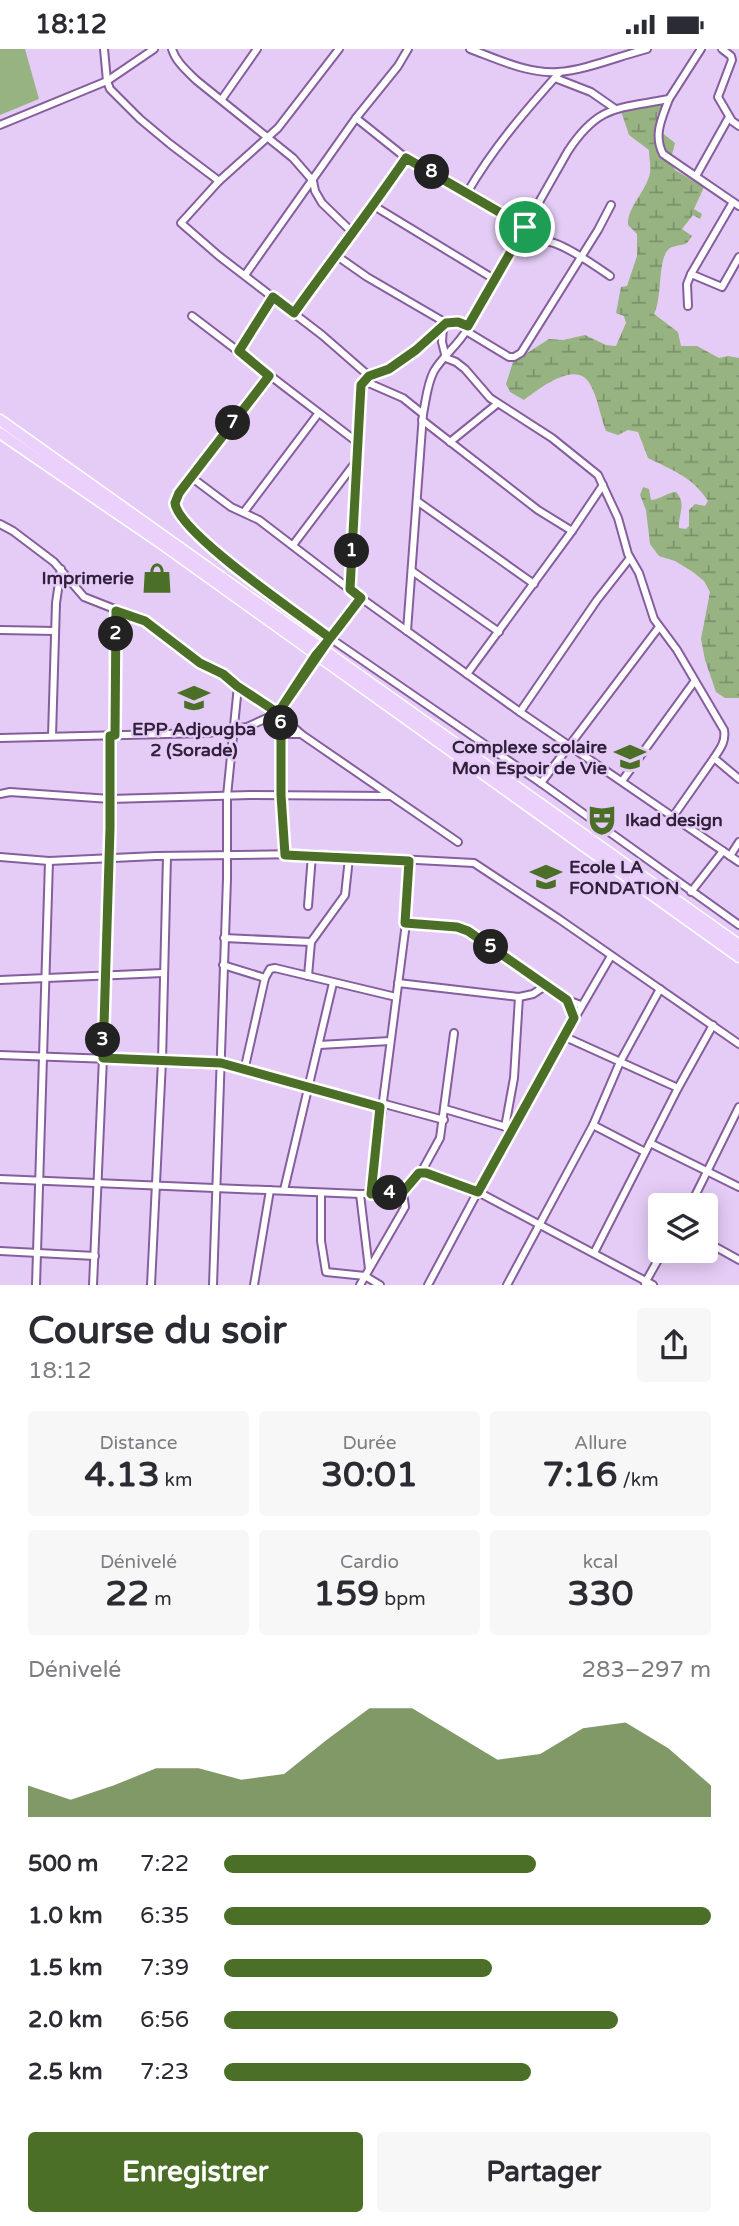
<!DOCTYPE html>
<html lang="fr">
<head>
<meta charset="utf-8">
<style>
	body { margin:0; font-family:"Varela Round",sans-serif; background:#f7f7f7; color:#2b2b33; height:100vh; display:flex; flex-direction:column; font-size:26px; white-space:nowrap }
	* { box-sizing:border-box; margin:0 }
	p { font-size:23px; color:#7c7c81 }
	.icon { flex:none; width:38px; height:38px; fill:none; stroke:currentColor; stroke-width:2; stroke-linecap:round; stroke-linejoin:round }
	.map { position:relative; height:1236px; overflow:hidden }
	.details { display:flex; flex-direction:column; background:#fff; flex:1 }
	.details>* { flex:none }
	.controls { position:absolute; left:648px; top:1144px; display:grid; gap:14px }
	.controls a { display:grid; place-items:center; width:70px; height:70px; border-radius:7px; background:#fff; box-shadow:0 4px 18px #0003; font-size:35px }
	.pin { position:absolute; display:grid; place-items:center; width:60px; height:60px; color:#fff; margin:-30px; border:4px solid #fff; border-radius:50%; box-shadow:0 2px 7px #0007 }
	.km { position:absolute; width:35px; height:35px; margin:-18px; border-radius:50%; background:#222; color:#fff; font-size:19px; line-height:35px; text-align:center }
	.round { display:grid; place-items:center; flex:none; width:74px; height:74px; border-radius:7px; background:#f7f7f7 }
	.head { display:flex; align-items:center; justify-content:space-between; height:119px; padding:0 28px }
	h1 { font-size:38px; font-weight:700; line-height:52px }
	.figures { display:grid; grid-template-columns:repeat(3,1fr); gap:10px; height:119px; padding:7px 28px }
	.figures div { display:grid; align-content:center; border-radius:7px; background:#f7f7f7; text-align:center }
	.figures b { font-size:35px; font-weight:700 }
	.figures small { font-size:19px; font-weight:400 }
	.figures p { font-size:19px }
	.chart { height:196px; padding:14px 28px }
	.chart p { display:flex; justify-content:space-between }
	.chart svg { width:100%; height:126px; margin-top:7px; fill:#4c6f28; opacity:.7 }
	.button { display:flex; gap:14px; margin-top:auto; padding:14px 28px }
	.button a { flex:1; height:80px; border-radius:7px; background:#4c6f28; color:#fff; font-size:28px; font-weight:700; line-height:80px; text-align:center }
	.button a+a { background:#f7f7f7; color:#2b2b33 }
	ul { padding:0 28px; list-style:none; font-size:23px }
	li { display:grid; grid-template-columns:112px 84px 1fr; align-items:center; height:52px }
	li i { height:18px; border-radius:9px; background:#4c6f28 }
	.status { display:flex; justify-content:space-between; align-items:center; height:49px; padding:0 35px; background:#fff; direction:ltr }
	.status svg { height:19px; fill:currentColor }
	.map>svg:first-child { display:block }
</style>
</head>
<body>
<div class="status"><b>18:12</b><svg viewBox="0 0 49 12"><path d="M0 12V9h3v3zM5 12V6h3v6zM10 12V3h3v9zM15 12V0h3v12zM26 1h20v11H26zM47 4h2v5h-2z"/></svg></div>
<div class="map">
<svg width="739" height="1236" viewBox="0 0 739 1236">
	<defs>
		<pattern id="wetland-marsh" width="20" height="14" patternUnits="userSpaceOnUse" patternTransform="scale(1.75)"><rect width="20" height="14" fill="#97b381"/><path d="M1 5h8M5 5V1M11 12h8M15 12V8" fill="none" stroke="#7c916b"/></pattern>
	</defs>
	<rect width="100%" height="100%" fill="#e5ccf6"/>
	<!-- wetland -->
	<path fill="url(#wetland-marsh)" d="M663 55 657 66 661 83 675 94 671 109 675 121 704 138 694 160 702 165 700 170 693 166 682 180 692 187 687 194C681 197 675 196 670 199 657 208 663 247 654 265L678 283 681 297H697L719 309 728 307 739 309V649H725L716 643 705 611 701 590 710 543 704 532 693 523 675 512 659 507 650 495 646 461 640 446 643 438 649 440 651 451C661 450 666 444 676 443 687 455 678 465 679 479L686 480 689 477V461L695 455 705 457 708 452C693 428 672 421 648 409L638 383 628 381 618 386 606 382C600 367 598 349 590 335 576 310 539 340 524 351L510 343 506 335 513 313 549 290 563 291 585 286 606 296 616 297 626 274 624 267 616 264 621 238 627 237 637 207V185L628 176C627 158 646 143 650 124 651 117 649 108 649 101L629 86 621 62Z"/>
	<!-- garden -->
	<path fill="#97b381" d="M0 0H25L39 50 0 66Z"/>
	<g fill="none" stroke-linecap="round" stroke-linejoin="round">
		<defs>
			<g id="minor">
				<path d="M104 0 107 32 110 40 140 70 170 95 219 132"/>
				<path d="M172 0C176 13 187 22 196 31L293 109 313 132 315 142 322 154 353 184"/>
				<path d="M339 0 278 79 219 132 181 174 219 207 322 286 369 327"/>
				<path d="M470 0C497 10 528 25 558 23 586 21 619 7 647 0"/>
				<path d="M722 0 731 7 732 11 718 48 732 72 739 77"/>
				<path d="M555 29 591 43 614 59"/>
				<path d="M222 50 257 0"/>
				<path d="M669 50C662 69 653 86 663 105L739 157"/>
				<path d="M356 69 406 109 525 178"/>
				<path d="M0 76 107 32 154 0"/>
				<path d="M696 127 729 68"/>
				<path d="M467 144C493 99 526 61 560 23"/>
				<path d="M733 153 691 225 722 238 739 208"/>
				<path d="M611 156 598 181 521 304 514 308H509L466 282 568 102C599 55 618 60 669 50L701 0"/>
				<path d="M374 157 494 230"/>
				<path d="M516 194C527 195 540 192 550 193 566 196 597 218 610 227"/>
				<path d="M337 207 367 228 446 274"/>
				<path d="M245 226 356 69 398 17 408 0"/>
				<path d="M688 257 687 235 691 225"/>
				<path d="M294 264 316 232 337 207 406 109"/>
				<path d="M192 267 357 393"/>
				<path d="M443 277 442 293 446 309"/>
				<path d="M239 302 273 248"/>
				<path d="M446 309 456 313 465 320 490 349 552 389 598 426 618 469 628 505 639 524 654 570 677 601 724 681C726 693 720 700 714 709L739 730"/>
				<path d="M269 327 179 444C169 463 189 478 202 491L330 589 541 734 739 876"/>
				<path d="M364 332 403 349 423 365"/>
				<path d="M422 371 538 461 572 482"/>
				<path d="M450 393 497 355"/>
				<path d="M191 428 231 458 259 471 361 549 520 663 739 813"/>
				<path d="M417 452 534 535"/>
				<path d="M244 463 318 365"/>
				<path d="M0 475 13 482 54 513 84 548 145 572 200 614 223 625 278 664 301 685 458 793"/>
				<path d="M293 496 355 414"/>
				<path d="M412 522 499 583"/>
				<path d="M350 540 361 336 369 327 389 320 416 301 446 274 454 272 468 277"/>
				<path d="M0 581 55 582"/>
				<path d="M407 582 423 365C426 351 427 335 434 322 443 307 457 297 466 282"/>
				<path d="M467 625 572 482 603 436"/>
				<path d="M520 663 597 551 630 509"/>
				<path d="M281 668 283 705 281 746 285 806"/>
				<path d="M282 685H301"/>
				<path d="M115 686 116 562"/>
				<path d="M52 687 56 554 61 520"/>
				<path d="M0 689 208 684 247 678 278 664 316 606 361 549"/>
				<path d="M622 732 694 633"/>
				<path d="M541 734 659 578"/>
				<path d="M0 745 10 743 110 750 250 746 389 747"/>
				<path d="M672 769 714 709"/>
				<path d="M730 807 739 793"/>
				<path d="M0 808 49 812 156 807 302 805 474 814 559 870 739 995"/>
				<path d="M691 843 723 802"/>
				<path d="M308 857 312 806"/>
				<path d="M406 874 463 879 545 937 567 951 581 956"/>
				<path d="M224 889 311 893"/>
				<path d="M223 916 265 929"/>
				<path d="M308 927 311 893 345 846 349 809"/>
				<path d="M0 931 163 924"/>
				<path d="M398 934 519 948 533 945 545 937"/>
				<path d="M563 987 678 1039"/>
				<path d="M319 996 390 992"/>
				<path d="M0 1006 221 1014 380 1058"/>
				<path d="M244 1022 265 929 270 920 275 919 396 948"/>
				<path d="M381 1054 444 1071"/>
				<path d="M445 1060 506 1078"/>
				<path d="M593 1076 645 1103"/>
				<path d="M505 1078 514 1029 519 948"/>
				<path d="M650 1094 739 1138"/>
				<path d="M419 1124 435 1127 478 1143 653 1236"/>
				<path d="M0 1130 360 1145 403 1144 423 1120 440 1089 454 984"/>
				<path d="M284 1141 333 934"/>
				<path d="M321 1144V1192L326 1223 365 1227 380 1236"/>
				<path d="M360 1145 369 1220"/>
				<path d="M371 1145 406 874 409 812"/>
				<path d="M690 1157 739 1058"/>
				<path d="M705 1192 739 1211"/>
				<path d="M0 1202 95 1207"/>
				<path d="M594 1204 678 1039 713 976"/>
				<path d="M645 1234 663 1202"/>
				<path d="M36 1236 49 812"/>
				<path d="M93 1236 103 1009 110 779V687"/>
				<path d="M151 1236 162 1012 167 807"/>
				<path d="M213 1236 227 830V747L238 637"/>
				<path d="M254 1236 270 1141"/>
				<path d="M360 1236 405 1158 403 1144"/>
				<path d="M428 1236 518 1067 611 907"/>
				<path d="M507 1236 593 1076 620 1013 660 940"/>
			</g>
			<g id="primary">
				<path d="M0 371 739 896"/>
				<path d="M0 384 162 495 739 908"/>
			</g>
		</defs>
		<!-- minor casing -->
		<use href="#minor" stroke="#865e9e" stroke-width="10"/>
		<!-- primary casing -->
		<use href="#primary" stroke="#fff" stroke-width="13"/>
		<!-- minor -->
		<use href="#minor" stroke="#fff" stroke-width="6"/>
		<!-- primary -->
		<use href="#primary" stroke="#ebd0fc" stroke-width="10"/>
	</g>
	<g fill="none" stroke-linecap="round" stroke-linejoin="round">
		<defs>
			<path id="route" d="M525 178 468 277 458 273 446 274 416 301 389 320 369 327 361 336 350 540 361 549C346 568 332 588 316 606L278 664 237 637 223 625 200 614 145 572 116 562 115 686 110 687V779L103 1009 221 1014 380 1058 371 1145 402 1144 419 1124H426L478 1143 574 969 567 951 468 882 457 878 405 874 409 812 285 806 281 746V675L278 664 330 589C302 567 178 484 175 454L179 444 269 327 239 302 273 248 294 264C331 212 370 162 406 109L525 178"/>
		</defs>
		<!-- route casing -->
		<use href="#route" stroke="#fff" stroke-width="14"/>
		<!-- route -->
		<use href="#route" stroke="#4c6f28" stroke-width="9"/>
	</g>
	<!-- icons -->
	<defs>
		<symbol id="shop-bare" viewBox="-9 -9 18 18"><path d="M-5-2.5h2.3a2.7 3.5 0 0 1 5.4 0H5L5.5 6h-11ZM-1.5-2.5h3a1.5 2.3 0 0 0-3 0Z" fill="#4c6f28" stroke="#e5ccf6" stroke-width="2.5" paint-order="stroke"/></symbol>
		<symbol id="school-bare" viewBox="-9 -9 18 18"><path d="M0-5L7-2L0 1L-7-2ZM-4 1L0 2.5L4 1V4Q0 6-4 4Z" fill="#4c6f28" stroke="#e5ccf6" stroke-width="2.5" paint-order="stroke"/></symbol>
		<symbol id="theatre-bare" viewBox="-9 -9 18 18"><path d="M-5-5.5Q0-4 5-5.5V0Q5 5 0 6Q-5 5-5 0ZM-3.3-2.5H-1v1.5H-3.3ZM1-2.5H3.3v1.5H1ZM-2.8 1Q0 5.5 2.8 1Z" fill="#4c6f28" stroke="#e5ccf6" stroke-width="2.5" paint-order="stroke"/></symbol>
	</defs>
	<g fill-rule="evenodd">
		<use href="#shop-bare" x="135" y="507" width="44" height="44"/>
		<use href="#school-bare" x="172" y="627" width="44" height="44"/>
		<use href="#school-bare" x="608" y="686" width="44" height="44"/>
		<use href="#theatre-bare" x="580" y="749" width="44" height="44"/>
		<use href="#school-bare" x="524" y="806" width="44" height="44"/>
	</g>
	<g text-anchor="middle" stroke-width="5" stroke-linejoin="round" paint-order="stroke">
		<!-- poi labels -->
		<g font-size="18" font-weight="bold" fill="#31203b" stroke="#e5ccf6" text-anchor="end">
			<text x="134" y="535">Imprimerie</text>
			<text x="194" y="686" text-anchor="middle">EPP Adjougba<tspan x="194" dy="21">2 (Sorade)</tspan></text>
			<text x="607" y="704">Complexe scolaire<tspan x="607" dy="21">Mon Espoir de Vie</tspan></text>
			<text x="625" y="777" text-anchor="start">Ikad design</text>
			<text x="569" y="824" text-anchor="start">Ecole LA<tspan x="569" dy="21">FONDATION</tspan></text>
		</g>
	</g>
</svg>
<div class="controls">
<a><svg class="icon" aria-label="layers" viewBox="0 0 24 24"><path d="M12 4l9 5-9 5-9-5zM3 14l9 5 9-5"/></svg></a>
</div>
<div class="pin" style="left:525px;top:178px;background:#1e9e55"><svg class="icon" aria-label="arrive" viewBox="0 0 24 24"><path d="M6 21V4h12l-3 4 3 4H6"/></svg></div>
<b class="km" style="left:352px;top:502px">1</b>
<b class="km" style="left:116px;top:585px">2</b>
<b class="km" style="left:103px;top:991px">3</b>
<b class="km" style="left:390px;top:1144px">4</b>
<b class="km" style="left:491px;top:898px">5</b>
<b class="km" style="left:281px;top:674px">6</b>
<b class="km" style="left:233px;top:374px">7</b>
<b class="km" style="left:432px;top:123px">8</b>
</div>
<section class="details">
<div class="head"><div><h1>Course du soir</h1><p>18:12</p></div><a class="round"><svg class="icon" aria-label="share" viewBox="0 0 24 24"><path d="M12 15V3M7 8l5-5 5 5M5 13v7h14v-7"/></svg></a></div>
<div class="figures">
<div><p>Distance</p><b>4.13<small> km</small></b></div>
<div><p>Durée</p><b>30:01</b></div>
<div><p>Allure</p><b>7:16<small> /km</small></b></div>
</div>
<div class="figures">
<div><p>Dénivelé</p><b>22<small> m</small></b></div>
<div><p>Cardio</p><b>159<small> bpm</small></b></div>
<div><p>kcal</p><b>330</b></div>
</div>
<div class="chart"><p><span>Dénivelé</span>283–297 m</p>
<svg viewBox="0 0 160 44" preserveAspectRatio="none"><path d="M0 44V33L10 38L20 33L30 27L40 27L50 31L60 29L70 17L80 6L90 6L100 15L110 24L120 22L130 13L140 11L150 20L160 33V44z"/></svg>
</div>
<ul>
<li><b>500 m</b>7:22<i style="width:64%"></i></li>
<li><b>1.0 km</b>6:35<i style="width:100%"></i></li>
<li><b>1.5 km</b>7:39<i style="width:55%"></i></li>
<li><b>2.0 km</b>6:56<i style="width:81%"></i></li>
<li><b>2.5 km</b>7:23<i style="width:63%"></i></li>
</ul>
<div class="button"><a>Enregistrer</a><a>Partager</a></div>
</section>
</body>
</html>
